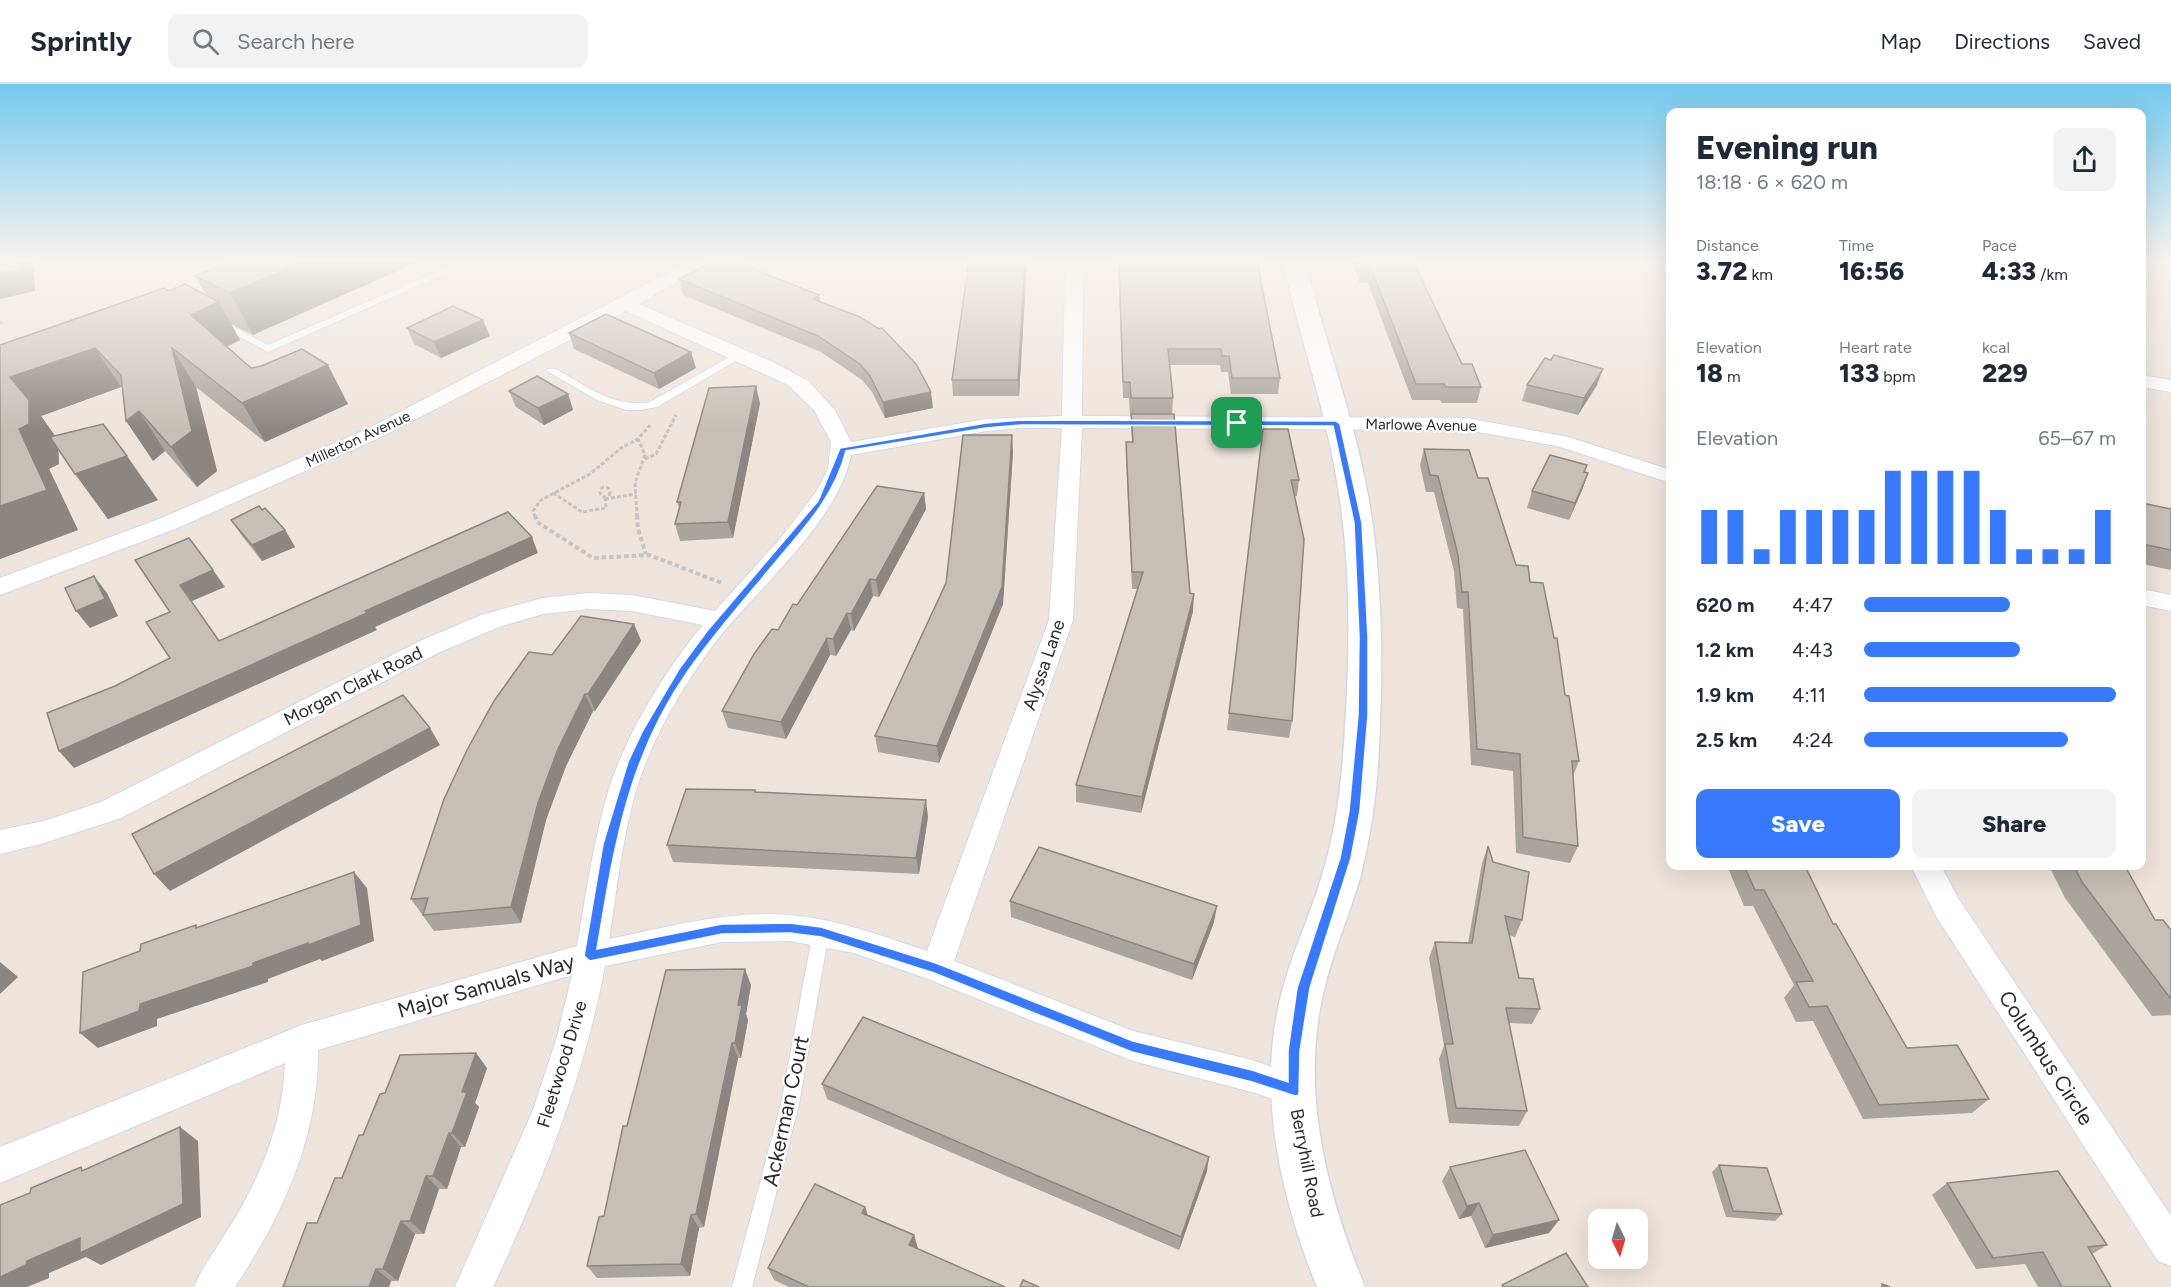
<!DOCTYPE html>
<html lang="en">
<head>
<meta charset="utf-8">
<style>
	body { margin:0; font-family:Figtree,sans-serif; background:#f2f2f3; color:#1f2937; height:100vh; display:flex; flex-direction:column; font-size:22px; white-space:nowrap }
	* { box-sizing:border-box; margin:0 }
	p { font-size:20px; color:#747a83 }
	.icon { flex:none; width:33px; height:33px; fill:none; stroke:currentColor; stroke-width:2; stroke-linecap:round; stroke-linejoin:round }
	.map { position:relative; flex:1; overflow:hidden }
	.drawer { position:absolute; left:1666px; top:24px; width:480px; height:762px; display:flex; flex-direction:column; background:#fff; border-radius:12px; box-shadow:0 6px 24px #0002 }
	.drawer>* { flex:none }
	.needle { width:39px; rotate:175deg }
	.tools { position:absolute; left:1588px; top:1125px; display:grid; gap:12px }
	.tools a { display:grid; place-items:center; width:60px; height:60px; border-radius:12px; background:#fff; box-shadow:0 6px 24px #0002; font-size:30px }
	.pin { position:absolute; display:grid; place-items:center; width:51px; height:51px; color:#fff; margin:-26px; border-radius:12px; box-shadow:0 3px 9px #0006 }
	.round { display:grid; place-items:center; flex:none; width:63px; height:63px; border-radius:12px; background:#f2f2f3 }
	.overview { display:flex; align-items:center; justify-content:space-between; height:102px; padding:0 30px }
	h1 { font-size:33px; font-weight:800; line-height:45px }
	.stats { display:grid; grid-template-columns:repeat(3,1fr); gap:9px; height:102px; padding:6px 30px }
	.stats div { display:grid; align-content:center }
	.stats b { font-size:26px; font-weight:800 }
	.stats small { font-size:16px; font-weight:400 }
	.stats p { font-size:16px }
	.chart { height:168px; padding:12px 30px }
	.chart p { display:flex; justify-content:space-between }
	.chart svg { width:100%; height:108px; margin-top:6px; stroke:#387aff; stroke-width:6 }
	.action { display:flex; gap:12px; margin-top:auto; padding:12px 30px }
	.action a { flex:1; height:69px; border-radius:12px; background:#387aff; color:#fff; font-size:24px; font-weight:800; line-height:69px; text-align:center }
	.action a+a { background:#f2f2f3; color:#1f2937 }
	ul { padding:0 30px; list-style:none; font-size:20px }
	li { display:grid; grid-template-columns:96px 72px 1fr; align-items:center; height:45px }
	li i { height:15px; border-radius:8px; background:#387aff }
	header { display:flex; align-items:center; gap:36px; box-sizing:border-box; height:84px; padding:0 30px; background:#fff; border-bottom:2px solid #e0e1e3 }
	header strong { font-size:28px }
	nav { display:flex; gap:33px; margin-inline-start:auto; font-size:21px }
	.search { width:420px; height:54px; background:#f2f2f3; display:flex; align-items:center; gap:15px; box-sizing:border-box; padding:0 21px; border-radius:12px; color:#747a83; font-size:22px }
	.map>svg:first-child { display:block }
</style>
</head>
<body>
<header>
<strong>Sprintly</strong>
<div class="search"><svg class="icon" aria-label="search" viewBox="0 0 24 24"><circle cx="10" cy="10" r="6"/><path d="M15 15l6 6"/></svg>Search here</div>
<nav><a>Map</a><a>Directions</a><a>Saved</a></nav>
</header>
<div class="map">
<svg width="2171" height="1203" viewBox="0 0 2171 1203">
	<rect width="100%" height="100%" fill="#eee4dc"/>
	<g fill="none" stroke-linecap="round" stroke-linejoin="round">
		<defs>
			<g id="lane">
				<path d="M450 182 458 184 268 268 216 240 224 238 268 261Z"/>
				<path d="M740 267 745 270 744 272 657 323 640 326H627L597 316 547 287 548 285H556C585 301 615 325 650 318Z"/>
				<path d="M821 841 827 843 829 848 799 1020 752 1203H732L781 1020 813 848 815 843Z"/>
			</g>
			<g id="street">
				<path d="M691 177H711L639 220 775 279 808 297 835 326 851 358 986 335 1062 332 1065 190 1074 185 1083 190 1082 332 1467 334 1568 353 1671 386V399L1557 362 1467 346 1082 344 1073 536 954 877 1133 947 1252 976 1307 995 1312 1006 1307 1017 1295 1022 1252 1008 1133 977 928 895 854 869 790 857 722 858 605 882C584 995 541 1100 493 1203H455L533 1026 557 953 572 891 318 966C319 1053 282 1132 235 1203H194C202 1183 216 1166 227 1147 260 1095 283 1041 285 979L0 1099V1063L302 941 577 862C586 811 593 759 608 708 625 652 665 586 703 541L632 527 588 525 543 530 499 543 440 568 121 734 44 759 0 770V746L44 737 101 718 422 556 481 531 543 514 588 509 632 511 715 527 779 456 816 408 828 385 831 358 814 326 788 301 626 227 379 354 175 445 0 511V494L159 435 365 346ZM1021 344H1062L1049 536 927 867C882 852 837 835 790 831 729 826 669 843 609 855 617 805 622 755 636 707 652 653 683 601 717 556 758 504 839 436 851 371L986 347Z"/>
				<path d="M1657 177H1671V187L1665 186Z"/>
				<path d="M2142 291 2171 296V308L2142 303Z"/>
				<path d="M2142 505 2171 511V527L2142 521Z"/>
				<path d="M1911 782H1941L1958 814 2171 1132V1182L2158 1177 1936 832Z"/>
			</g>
			<path id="secondary" d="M1283 177H1305C1323 250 1350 322 1365 396 1383 483 1383 576 1379 664 1377 708 1371 752 1360 794 1348 835 1330 874 1322 915 1301 1012 1328 1113 1365 1203H1317C1281 1113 1257 1011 1280 915 1290 873 1309 835 1321 795 1335 751 1341 705 1344 660 1350 573 1352 483 1337 397 1325 323 1299 251 1283 177Z"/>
		</defs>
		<!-- lane casing -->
		<use href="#lane" stroke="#d1d8e5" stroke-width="2"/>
		<!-- street casing -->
		<use href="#street" stroke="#d1d8e5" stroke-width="2"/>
		<!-- secondary casing -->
		<use href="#secondary" stroke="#d1d8e5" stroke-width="3"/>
		<!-- path-far1 -->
		<g stroke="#c4c4c4" stroke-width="3" stroke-dasharray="4 2" stroke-linecap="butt">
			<path d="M0 239H3"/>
			<path d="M645 375 656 370 676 331"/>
			<circle cx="605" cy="408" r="5"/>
			<path d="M553 409 582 428 606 424 605 411"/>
			<path d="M605 415 636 410"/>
			<path d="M535 433 533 427 541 416 590 390 621 364 638 355 650 341"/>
			<path d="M637 433 635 399 645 371 638 355"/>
		</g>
		<!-- path -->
		<g stroke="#c4c4c4" stroke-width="4" stroke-dasharray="4.5 3" stroke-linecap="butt">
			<path d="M535 431 537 438 593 474 649 471 722 499"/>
			<path d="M637 431 638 445 646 470"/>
		</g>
		<!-- lane -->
		<use href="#lane" fill="#fff" fill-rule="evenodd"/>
		<!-- street -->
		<use href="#street" fill="#fff" fill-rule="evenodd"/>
		<!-- secondary -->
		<use href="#secondary" fill="#fff" fill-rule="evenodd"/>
	</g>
	<!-- wall -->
	<g fill="#aaa49e">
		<path d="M232 177 253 251 231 240 240 256 227 263 251 284 348 320 265 358 196 303 217 387 197 403 165 367 153 377 123 305 121 303 41 332 55 352 158 416 108 435 58 365 59 380 49 385 78 446 0 475V261L169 207 206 211 195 192Z"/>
		<path d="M969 177H1027L1019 312H953L952 296Z"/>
		<path d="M1118 177H1257L1280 294 1278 310H1231L1228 288H1221L1220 281H1170L1173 314 1172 330H1130L1129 314H1123Z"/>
		<path d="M1351 177H1413L1462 280 1481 303 1477 319H1442L1440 316H1412L1368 199H1360Z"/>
		<path d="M679 195 821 218 933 324 885 334 872 308 862 296 821 268 683 211Z"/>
		<path d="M407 244 490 252 441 274 414 260Z"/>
		<path d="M569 249 696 284 659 305 574 265Z"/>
		<path d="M1527 301H1597L1578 331 1522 317Z"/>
		<path d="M509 307 568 310 573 326 544 341 516 323Z"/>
		<path d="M760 319 733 454 680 457 675 440 679 424 677 418Z"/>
		<path d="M1131 330 1190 509 1193 527 1141 729 1076 718V701L1137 505H1132L1126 374V358H1132Z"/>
		<path d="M1263 345 1299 396 1297 412H1294L1292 637 1289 654 1227 646Z"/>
		<path d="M1424 365 1478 394 1516 481 1530 498 1565 611 1579 677 1573 692 1578 762 1570 779 1516 769 1513 687 1471 681 1463 525 1457 524 1454 487 1434 408H1426L1420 381Z"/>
		<path d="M1013 368 1003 520 939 679 878 668 875 652 946 499Z"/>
		<path d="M1584 388 1588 389 1582 406 1569 436 1527 424 1532 407Z"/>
		<path d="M924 409 926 425 879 513 873 512 854 547 851 546 836 572 830 571 786 655 728 644 722 627 778 546 797 521Z"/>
		<path d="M2142 419 2171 425V486L2142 480Z"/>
		<path d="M262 426 285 446 295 463 262 477 242 452 231 436Z"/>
		<path d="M634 540 641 557 595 627H593L566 682 546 736 521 839 434 847 411 815 552 571Z"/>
		<path d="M755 706 756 708 928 733 919 790 673 778 667 761Z"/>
		<path d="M1488 762 1493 778 1522 836 1515 853 1509 851 1519 894 1540 925 1532 940 1509 939 1527 1027 1519 1042 1449 1039 1439 975 1444 962 1429 874 1435 858 1468 859 1482 779Z"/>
		<path d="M1727 782H1805L1833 840 1907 964 1989 1015 1972 1029 1863 1035 1813 937 1796 938 1784 914 1794 901 1753 822H1744Z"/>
		<path d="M2049 782H2125L2155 836 2171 846V932L2170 931 2152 932 2065 814Z"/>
		<path d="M1010 817 1214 838 1192 896 1011 833Z"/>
		<path d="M751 901 746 930 748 936 741 974H738L704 1143 699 1144 690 1192 597 1194 587 1182 604 1132 627 1042Z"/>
		<path d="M487 984 475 1019 479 1023 465 1063H461L447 1105H439L424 1150H415L398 1197H391L389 1203H283L342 1094 385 1009Z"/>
		<path d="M822 1000 1207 1087 1179 1166 827 1015Z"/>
		<path d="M1719 1081 1782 1130 1775 1137 1726 1133 1712 1088Z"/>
		<path d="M1450 1083 1549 1149 1485 1164 1471 1132 1459 1135 1442 1097Z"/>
		<path d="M1947 1099 2107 1161 2092 1170 2111 1203H2038L2025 1180 1976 1185 1932 1111Z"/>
		<path d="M865 1123 868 1131 914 1151 917 1164 1005 1203H789L774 1196 768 1184Z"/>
	</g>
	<!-- shaded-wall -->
	<g fill="#8b8681">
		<path d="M19 177H33L35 207 0 215V189Z"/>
		<path d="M306 177H420L253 251 230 209Z"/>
		<path d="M1025 177H1027L1019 312 1018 296Z"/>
		<path d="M819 211 822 227 813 215Z"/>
		<path d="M219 218 240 256 213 269 191 231Z"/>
		<path d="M483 236 490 252 441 274 434 258Z"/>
		<path d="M95 264 121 303 41 332 58 356 59 380 49 385 78 446 0 475V422L19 345 10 293Z"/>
		<path d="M172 264 196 303 217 387 197 403 171 363Z"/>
		<path d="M691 268 696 284 659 305 654 289Z"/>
		<path d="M328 281 348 320 265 358 242 319Z"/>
		<path d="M1603 285 1597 301 1578 331 1584 314Z"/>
		<path d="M756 302 760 319 733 454 728 438Z"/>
		<path d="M931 308 933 324 885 334 883 318Z"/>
		<path d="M568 310 573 326 544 341 538 324Z"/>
		<path d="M139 327 165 367 153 377 126 337Z"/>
		<path d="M1012 351 1013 368 1003 520 939 679 937 662Z"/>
		<path d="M127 372 158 416 108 435 75 390Z"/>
		<path d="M1588 389 1582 406 1569 436 1575 419Z"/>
		<path d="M924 409 926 425 879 513 876 496Z"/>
		<path d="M285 446 295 463 262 477 252 461Z"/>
		<path d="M532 453 538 469 375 543 377 546 74 684 59 667 365 527Z"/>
		<path d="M213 486 225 503 192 517 180 501Z"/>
		<path d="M94 492 107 509 118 532 90 544 76 527Z"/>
		<path d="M870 495 873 512 854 547 851 530Z"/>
		<path d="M1194 510 1193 527 1141 729 1142 713Z"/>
		<path d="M847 529 851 546 836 572 833 555Z"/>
		<path d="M634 540 641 557 595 627 588 610Z"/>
		<path d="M827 554 830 571 786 655 781 638Z"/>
		<path d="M585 610 593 627 566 682 546 736 521 839 511 823 538 719 558 665Z"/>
		<path d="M430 644 440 661 170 807 154 790Z"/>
		<path d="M926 716 928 733 919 790 916 774Z"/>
		<path d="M354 788 367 804 374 857 322 877 320 875 268 895V898L157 935V942L98 964 80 949 140 920 253 879Z"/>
		<path d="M1217 822 1214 838 1192 896 1194 880Z"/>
		<path d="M0 878 18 893 0 910Z"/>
		<path d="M745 885 751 901 746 930 748 936 741 974 735 959 738 921Z"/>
		<path d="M732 959 738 974 704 1143 696 1130Z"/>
		<path d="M476 969 487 984 475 1019 479 1023 465 1063 452 1049 462 1008Z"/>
		<path d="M180 1043 198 1057 201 1133 101 1181 86 1173 49 1189V1194L27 1203H0V1193L27 1177Z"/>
		<path d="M449 1049 461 1063 447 1105 433 1092Z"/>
		<path d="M1209 1073 1207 1087 1179 1166 1181 1153Z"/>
		<path d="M426 1092 439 1105 424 1150 410 1137Z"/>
		<path d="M1479 1119 1471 1132 1459 1135 1467 1122Z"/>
		<path d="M865 1123 869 1136 862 1129Z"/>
		<path d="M691 1131 699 1144 690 1192 681 1180Z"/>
		<path d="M1559 1136 1549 1149 1485 1164 1493 1151Z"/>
		<path d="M401 1137 415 1150 398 1197 383 1185Z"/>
		<path d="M914 1151 918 1164 913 1173 909 1161Z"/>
		<path d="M376 1185 391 1197 389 1203H369Z"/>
	</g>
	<!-- building -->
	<g fill="#c6bfb8" stroke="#8b8681" stroke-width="1.5">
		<path d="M0 177H19L20 185 0 189Z"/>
		<path d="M232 177H306L230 209 195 192Z"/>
		<path d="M715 177H718L725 179 730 177H733L819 211 813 215 860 233 879 245 882 244 916 280 931 308 883 318 870 292 860 280 818 252 679 195Z"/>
		<path d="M969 177H1025L1018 296H952Z"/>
		<path d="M1119 177H1257L1280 294H1232L1229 272H1222L1221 265H1168L1173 314H1131L1130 298H1123Z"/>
		<path d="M1360 177H1413L1462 280H1472L1481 303H1446L1444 300H1416L1371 184H1363Z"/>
		<path d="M185 200 219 218 191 231 251 284 261 282 302 265 328 281 242 319 172 264 192 347 171 363 139 327 126 337 121 291 95 264 10 293 29 316V340L19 345 47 406 0 422V261L164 204 169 207Z"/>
		<path d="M453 222 483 236 434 258 407 244Z"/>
		<path d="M606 230 691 268 654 289 569 249Z"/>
		<path d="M1554 271 1603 285 1584 314 1527 301 1545 274 1551 276Z"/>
		<path d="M537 292 568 310 538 324 509 307Z"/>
		<path d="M756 302 728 438 675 440 681 418H677L709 304Z"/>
		<path d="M1131 330H1174L1190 509 1194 510 1142 713 1076 701 1143 488H1132L1126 358H1133Z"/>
		<path d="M103 340 127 372 75 390 50 353Z"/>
		<path d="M1263 345H1288L1299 396H1291L1304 455 1292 637 1229 629Z"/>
		<path d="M963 351H1012L1002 503 937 662 875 652 946 499Z"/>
		<path d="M1424 365 1469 366 1478 394H1488L1516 481 1528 482 1530 498 1543 499 1554 554H1557L1565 611 1569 612 1579 677H1572L1578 762 1523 753 1520 670 1477 665 1468 508H1462L1458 471 1438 392 1430 391Z"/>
		<path d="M1550 371 1587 381 1584 388 1588 389 1575 419 1532 407Z"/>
		<path d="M877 402 924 409 876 496 870 495 851 530 847 529 833 555 827 554 781 638 722 627 754 570 772 545 778 546 793 520 797 521Z"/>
		<path d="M2142 419 2171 425V466L2142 460Z"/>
		<path d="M259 422 262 426 265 424 285 446 252 461 231 436Z"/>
		<path d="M508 428 532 453 365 527 367 529 59 667 47 629 115 602 170 574 146 538 170 528 135 476 189 454 213 486 180 501 219 557Z"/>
		<path d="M94 492 105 515 76 527 65 504Z"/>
		<path d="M581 532 634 540 588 610H585L558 665 538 719 511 823 423 831 428 814 411 815 444 715 467 666 494 617 529 568 552 571Z"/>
		<path d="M403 611 430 644 154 790 132 750Z"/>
		<path d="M686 705 755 706V708L926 716 916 774 667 761Z"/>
		<path d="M1488 762 1493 778 1529 788 1522 836 1505 832 1519 894 1533 895 1540 925 1506 924 1527 1027 1456 1024 1445 960H1453L1435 858 1472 859Z"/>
		<path d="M1039 763 1217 822 1194 880 1010 817Z"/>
		<path d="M1744 782H1805L1833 840H1836L1907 964 1957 961 1989 1015 1879 1021 1827 922 1809 923 1796 898 1813 897 1764 806H1755Z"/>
		<path d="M2074 782H2125L2155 836H2163L2171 846V915L2082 798Z"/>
		<path d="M354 788 361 841 308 861V859L253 879V882L140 920 139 927 80 949 83 888 140 867 141 860 196 841V844Z"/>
		<path d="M745 885 738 921H742L735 959H732L696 1130 691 1131 681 1180 587 1182 599 1133 604 1132 623 1042H627L666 886Z"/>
		<path d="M863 933 1209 1073 1181 1153 822 1000Z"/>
		<path d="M476 969 462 1008H467L452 1049H449L433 1092H426L410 1137H401L383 1185H376L369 1203H283L307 1139H317L335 1094H342L359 1051H363L380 1010 385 1009 400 971Z"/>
		<path d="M180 1043 183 1120 80 1169V1154L27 1177 26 1181 0 1193V1121L30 1109 31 1104 81 1083 82 1087Z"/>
		<path d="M1525 1066 1559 1136 1493 1151 1479 1119 1467 1122 1450 1083Z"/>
		<path d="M1719 1081 1767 1084 1782 1130 1733 1127Z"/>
		<path d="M2058 1087 2107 1161 2088 1163 2111 1203H2062L2043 1168 1993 1174 1947 1099Z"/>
		<path d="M815 1100 865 1123 862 1129 914 1151 909 1161 1005 1203H809L768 1184Z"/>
		<path d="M1566 1169 1588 1203H1503L1502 1201Z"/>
		<path d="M1023 1196 1039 1203H1020Z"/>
		<path d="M1882 1200 1890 1203H1882Z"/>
	</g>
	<!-- sky -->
	<linearGradient id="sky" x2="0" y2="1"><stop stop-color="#74c9ef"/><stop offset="0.51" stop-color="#f7f3ef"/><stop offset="1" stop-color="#f7f3ef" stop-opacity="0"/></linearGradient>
	<rect width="2171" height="345" fill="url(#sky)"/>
	<!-- route -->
	<path fill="#387aff" stroke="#fff" stroke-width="1.5" fill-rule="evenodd" d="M1021 336 1336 337 1340 340 1362 439 1368 553V631L1360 727 1351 774 1310 904 1300 967 1299 1011 1295 1012 1252 998 1132 968 934 889 821 853 790 849 722 850 590 877 584 872 603 760 628 678 643 646 679 585 707 547 818 417 840 364 986 339ZM1021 341 1333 342 1354 439 1359 553 1358 631 1349 727 1340 774 1297 904 1288 967V998L1252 986 1133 957 936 879 821 843 790 839 722 840 597 865C614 764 627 674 688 587 714 550 744 516 773 481 803 445 834 414 846 367L986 344Z"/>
	<g text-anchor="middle" stroke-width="4.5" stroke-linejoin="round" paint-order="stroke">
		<!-- far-street labels -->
		<g font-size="15" fill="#2b2b2b" stroke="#fff">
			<text transform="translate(1421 341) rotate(1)" y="5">Marlowe Avenue</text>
			<text transform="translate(358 355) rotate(-25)" y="5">Millerton Avenue</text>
		</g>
		<!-- street labels -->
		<g font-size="18" fill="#2b2b2b" stroke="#fff">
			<text transform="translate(1044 581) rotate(-71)" y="6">Alyssa Lane</text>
			<text transform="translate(353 602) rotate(-27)" y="6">Morgan Clark Road</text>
			<text transform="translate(562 980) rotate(-73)" y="6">Fleetwood Drive</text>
			<text transform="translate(1307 1079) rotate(79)" y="6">Berryhill Road</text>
		</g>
		<!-- near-street labels -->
		<g font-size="21" fill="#2b2b2b" stroke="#fff">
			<text transform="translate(486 902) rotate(-16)" y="7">Major Samuals Way</text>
			<text transform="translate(2046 974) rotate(57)" y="7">Columbus Circle</text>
			<text transform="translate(786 1027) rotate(-78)" y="7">Ackerman Court</text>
		</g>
	</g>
</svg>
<div class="tools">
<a><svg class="needle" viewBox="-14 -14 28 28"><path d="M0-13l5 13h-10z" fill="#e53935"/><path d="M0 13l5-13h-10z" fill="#747a83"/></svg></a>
</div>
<div class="pin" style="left:1237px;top:339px;background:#1e9e55"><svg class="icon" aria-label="arrive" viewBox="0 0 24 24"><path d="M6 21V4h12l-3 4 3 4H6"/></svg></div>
<section class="drawer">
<div class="overview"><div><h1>Evening run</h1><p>18:18 · 6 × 620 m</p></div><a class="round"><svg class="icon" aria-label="share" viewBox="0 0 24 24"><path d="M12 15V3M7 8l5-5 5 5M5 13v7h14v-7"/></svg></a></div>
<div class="stats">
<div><p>Distance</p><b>3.72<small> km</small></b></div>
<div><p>Time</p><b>16:56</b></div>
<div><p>Pace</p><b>4:33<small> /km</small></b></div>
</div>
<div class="stats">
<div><p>Elevation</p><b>18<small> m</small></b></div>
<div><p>Heart rate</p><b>133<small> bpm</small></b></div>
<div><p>kcal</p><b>229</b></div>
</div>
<div class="chart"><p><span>Elevation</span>65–67 m</p>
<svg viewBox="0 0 160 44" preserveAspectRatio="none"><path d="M5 44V22M15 44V22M25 44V38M35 44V22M45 44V22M55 44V22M65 44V22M75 44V6M85 44V6M95 44V6M105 44V6M115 44V22M125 44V38M135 44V38M145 44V38M155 44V22"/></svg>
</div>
<ul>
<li><b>620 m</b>4:47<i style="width:58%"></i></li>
<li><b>1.2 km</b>4:43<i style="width:62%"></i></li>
<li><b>1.9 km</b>4:11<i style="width:100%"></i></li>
<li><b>2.5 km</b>4:24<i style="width:81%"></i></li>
</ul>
<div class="action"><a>Save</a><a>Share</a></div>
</section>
</div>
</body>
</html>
